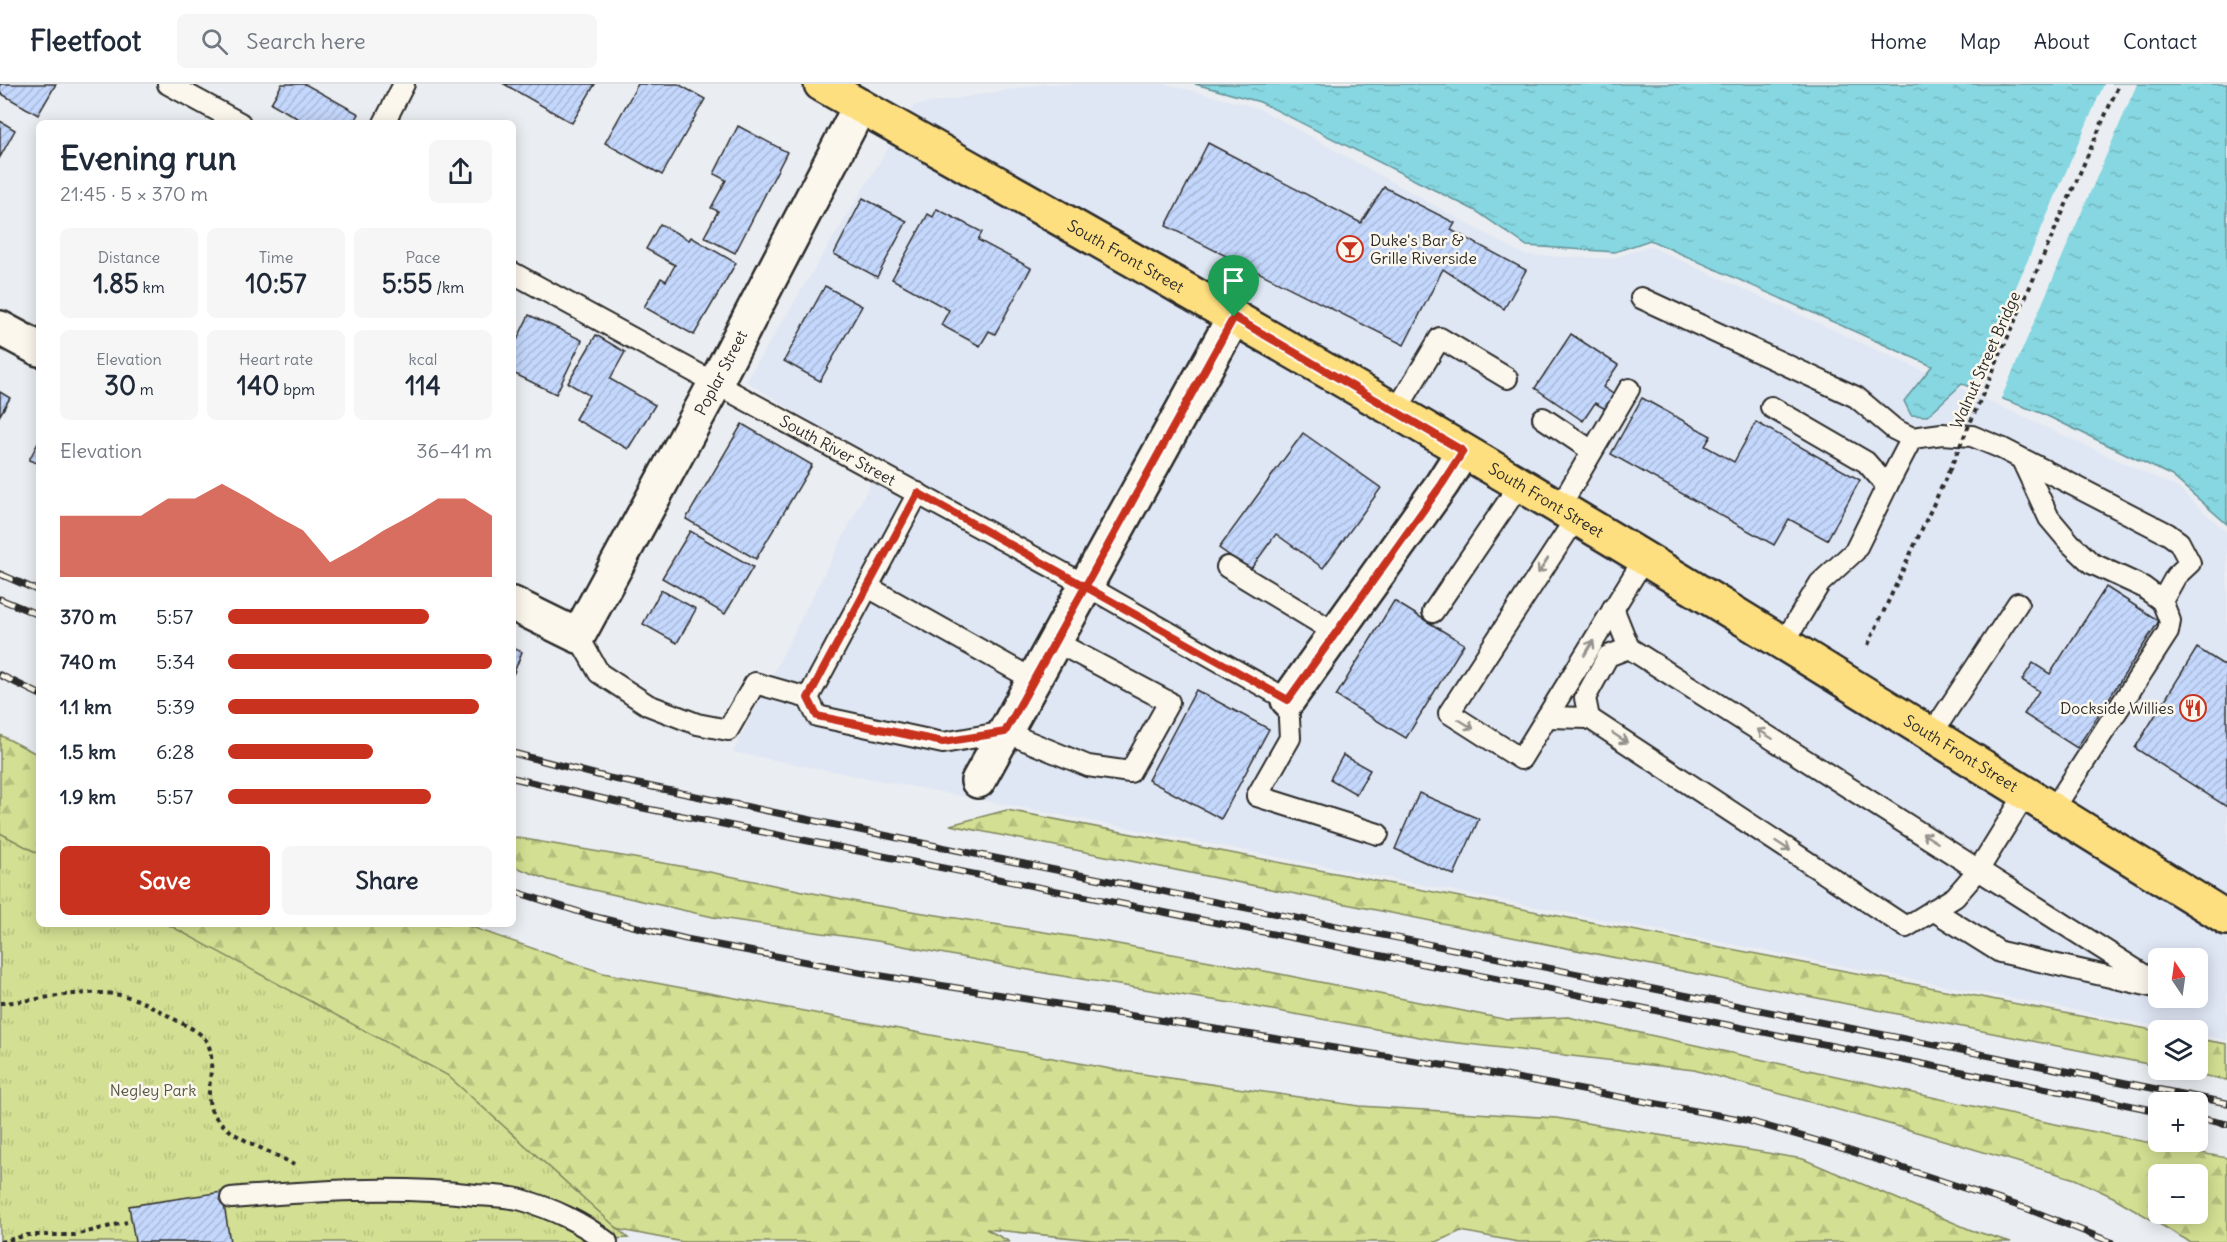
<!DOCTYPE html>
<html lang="en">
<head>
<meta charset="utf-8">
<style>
	body { margin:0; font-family:Delius,sans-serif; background:#f6f6f7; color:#1f2937; height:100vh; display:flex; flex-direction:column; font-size:22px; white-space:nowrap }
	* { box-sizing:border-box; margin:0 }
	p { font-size:20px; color:#747a83 }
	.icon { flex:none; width:33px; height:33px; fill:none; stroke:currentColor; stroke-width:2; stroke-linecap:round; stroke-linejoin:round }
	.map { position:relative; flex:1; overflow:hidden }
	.panel { position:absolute; left:36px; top:36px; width:480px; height:807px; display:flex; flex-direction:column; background:#fff; border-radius:9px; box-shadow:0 3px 15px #0003 }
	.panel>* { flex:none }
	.needle { width:39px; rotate:347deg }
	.controls { position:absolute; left:2148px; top:864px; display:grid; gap:12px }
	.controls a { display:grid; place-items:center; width:60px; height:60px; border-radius:9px; background:#fff; box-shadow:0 3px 15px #0003; font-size:30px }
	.pin { position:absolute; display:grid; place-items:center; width:51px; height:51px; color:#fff; margin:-62px -26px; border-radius:50% 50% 50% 0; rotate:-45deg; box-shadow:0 0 6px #0007 }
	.pin .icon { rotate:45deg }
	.round { display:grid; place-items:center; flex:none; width:63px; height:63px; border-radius:9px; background:#f6f6f7 }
	.summary { display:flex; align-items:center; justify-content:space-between; height:102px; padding:0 24px }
	h1 { font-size:33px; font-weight:700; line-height:45px }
	.stats { display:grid; grid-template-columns:repeat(3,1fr); gap:9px; height:102px; padding:6px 24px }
	.stats div { display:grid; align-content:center; border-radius:9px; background:#f6f6f7; text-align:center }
	.stats b { font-size:26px; font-weight:700 }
	.stats small { font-size:16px; font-weight:400 }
	.stats p { font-size:16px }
	.chart { height:168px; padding:12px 24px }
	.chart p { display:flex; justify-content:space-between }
	.chart svg { width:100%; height:108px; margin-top:6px; fill:#c8321e; opacity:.7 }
	.button { display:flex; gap:12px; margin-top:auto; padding:12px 24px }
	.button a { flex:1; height:69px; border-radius:9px; background:#c8321e; color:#fff; font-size:24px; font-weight:700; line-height:69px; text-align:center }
	.button a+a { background:#f6f6f7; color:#1f2937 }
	ul { padding:0 24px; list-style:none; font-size:20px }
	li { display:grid; grid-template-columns:96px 72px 1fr; align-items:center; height:45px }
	li i { height:15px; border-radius:8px; background:#c8321e }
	header { display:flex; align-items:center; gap:36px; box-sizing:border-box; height:84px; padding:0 30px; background:#fff; border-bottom:2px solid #e0e1e3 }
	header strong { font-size:28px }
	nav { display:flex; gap:33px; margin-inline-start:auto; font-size:21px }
	.search { width:420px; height:54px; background:#f6f6f7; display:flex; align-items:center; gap:15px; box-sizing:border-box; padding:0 21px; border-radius:9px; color:#747a83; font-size:22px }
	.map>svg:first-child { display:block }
</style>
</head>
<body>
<header>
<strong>Fleetfoot</strong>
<div class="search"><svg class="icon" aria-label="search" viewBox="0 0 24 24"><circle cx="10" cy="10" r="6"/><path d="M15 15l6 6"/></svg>Search here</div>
<nav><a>Home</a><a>Map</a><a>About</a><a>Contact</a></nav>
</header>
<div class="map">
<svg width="2227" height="1158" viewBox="0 0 2227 1158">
	<defs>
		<pattern id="forest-firs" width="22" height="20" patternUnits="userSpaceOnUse" patternTransform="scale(1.5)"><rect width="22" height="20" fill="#d3df92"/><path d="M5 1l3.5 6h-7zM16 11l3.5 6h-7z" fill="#b5c07e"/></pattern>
		<pattern id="park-tufts" width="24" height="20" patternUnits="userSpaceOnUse" patternTransform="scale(1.5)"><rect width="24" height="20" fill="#d3df92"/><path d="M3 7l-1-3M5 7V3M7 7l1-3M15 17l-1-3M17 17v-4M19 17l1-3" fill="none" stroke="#b5c07e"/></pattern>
		<pattern id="water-ripples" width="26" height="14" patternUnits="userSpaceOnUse" patternTransform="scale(1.5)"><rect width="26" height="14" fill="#86d7e1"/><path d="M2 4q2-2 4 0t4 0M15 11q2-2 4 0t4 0" fill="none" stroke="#74b9c1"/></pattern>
		<pattern id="building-hatch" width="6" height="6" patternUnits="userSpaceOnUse" patternTransform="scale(1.5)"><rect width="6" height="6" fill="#c4d7fc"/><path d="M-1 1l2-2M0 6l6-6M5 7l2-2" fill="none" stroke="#a9b9d8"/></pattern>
	</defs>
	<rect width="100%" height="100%" fill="#eaedf1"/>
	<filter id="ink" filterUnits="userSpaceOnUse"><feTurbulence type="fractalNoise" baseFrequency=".0167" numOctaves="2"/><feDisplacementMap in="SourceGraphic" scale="12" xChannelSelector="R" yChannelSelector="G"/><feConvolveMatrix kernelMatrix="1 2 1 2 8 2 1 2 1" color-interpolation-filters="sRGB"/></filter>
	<g filter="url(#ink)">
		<!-- built -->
		<path fill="#dfe6f4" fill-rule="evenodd" d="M1043 0H1165L1258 24 1524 171 1612 175 1649 162 2178 404 2227 449V956L2198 950V946H2178L733 668 880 381 746 297 914 22ZM2158 874H2198V914H2158Z"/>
		<!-- forest -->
		<g fill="url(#forest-firs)" stroke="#7f855e" stroke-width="1.5" fill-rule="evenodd">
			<path d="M0 651 39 671V840H463L603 889 1116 986 1359 1022 1556 1034 1803 1075 1971 1146 2011 1158H1613L1592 1153 1576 1158H1518L1461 1147 1436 1158H1112L986 1145 1010 1158H683L621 1146 539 1099 0 883Z"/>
			<path d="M1007 726 2158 947V982L950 741Z"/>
			<path d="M513 753 680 782 867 820 1107 858 1280 890 1508 936 1568 933 2050 1039 2227 1074V1158H2190L2113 1113 2075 1095 1896 1042 1694 986 1441 957 1256 923 1050 890 877 857 713 833 549 796 513 782ZM2158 1090H2198V1130H2158Z"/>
			<path d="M2198 955 2227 960V996L2175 986H2198Z"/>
		</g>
		<!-- park -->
		<path fill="url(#park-tufts)" stroke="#7f855e" stroke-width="1.5" d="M0 749 39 770V840H167L447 991 628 1154 559 1158H0Z"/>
		<!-- water -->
		<path fill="url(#water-ripples)" stroke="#629298" stroke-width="1.5" d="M1195 0H2227V440L2172 392 2041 329 1962 300 1927 332 1911 331 1904 317 1932 282 1650 156 1615 168 1527 162 1476 127 1260 18Z"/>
		<!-- pier -->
		<path fill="#eaedf1" d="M2104 0H2137L2000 317 1971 307Z"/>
		<!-- building -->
		<g fill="url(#building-hatch)" stroke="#2b2b2b" stroke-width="1.5">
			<path d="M0 0H56L38 31 0 9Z"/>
			<path d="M282 0H305L359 30 354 39H300L302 37 271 19Z"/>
			<path d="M504 0H595L572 39Z"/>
			<path d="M638 0H678L705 15 662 91 605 59Z"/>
			<path d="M0 37 15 46 0 73Z"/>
			<path d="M738 42 787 68 735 169 704 153 718 127 711 124 726 96 714 90Z"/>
			<path d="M1208 59 1361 139 1384 103 1455 139 1451 146 1526 186 1504 225 1443 185 1404 261 1166 142Z"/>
			<path d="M863 114 907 137 877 193 834 170Z"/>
			<path d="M937 125 982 148 978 156 1031 184 995 250 989 247 980 262 941 241 949 226 892 195 928 130 933 133Z"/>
			<path d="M660 140 689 156 691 153 736 179 694 251 644 223 661 194 666 197 675 181 646 165Z"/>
			<path d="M825 202 862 222 820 297 784 277Z"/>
			<path d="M529 231 582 256 556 310 513 289V264Z"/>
			<path d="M1571 250 1618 281 1603 303 1616 312 1607 326 1595 319 1583 337 1535 304Z"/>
			<path d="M596 251 625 268 610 295 655 321 628 365 575 335 589 311 568 299Z"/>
			<path d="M0 308 10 314 0 331Z"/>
			<path d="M1642 314 1711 352 1705 362 1734 378 1756 338 1860 396 1827 456 1789 435 1774 461 1611 370Z"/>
			<path d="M742 340 812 381 756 475 686 435Z"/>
			<path d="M1303 349 1381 404 1323 484 1276 450 1250 486 1219 464Z"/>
			<path d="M39 357V380L29 376Z"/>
			<path d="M690 447 753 483 725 530 662 494Z"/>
			<path d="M2106 503 2159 537 2077 664 2024 630 2039 607 2022 596 2033 579 2050 590Z"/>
			<path d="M661 506 696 525 677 559 643 540Z"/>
			<path d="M1394 517 1464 560 1406 654 1336 612Z"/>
			<path d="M513 564 522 568 513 591Z"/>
			<path d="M2197 564 2227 583V723L2135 664Z"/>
			<path d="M1196 606 1269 645 1221 735 1148 696Z"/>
			<path d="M1343 671 1370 686 1356 710 1330 695Z"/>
			<path d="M1419 709 1479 735 1454 791 1395 765Z"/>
			<path d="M222 1108 230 1158H135L129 1122Z"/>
		</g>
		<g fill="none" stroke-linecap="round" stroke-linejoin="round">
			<defs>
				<g id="service">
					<path d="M168 0 240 39"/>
					<path d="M384 39 404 0"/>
					<path id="s1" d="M513 189 1087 502 1288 616 1290 654 1257 712 1378 750"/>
					<path d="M1641 214 1856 313 1894 345 1912 354"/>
					<path d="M1771 323 1866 378 1887 402 1855 467 1820 499 1783 560"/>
					<path d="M1396 327 1440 254 1507 294"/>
					<path d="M1543 334 1592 367"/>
					<path d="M2022 376 2049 434 2070 459 2091 479 2143 503 2162 517"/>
					<path d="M1887 402 1912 354 1942 350 1972 352 2001 364 2168 450 2179 458 2190 479 2176 492 2162 517"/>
					<path d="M1559 424 1629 305"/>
					<path d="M1576 434 1449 629 1521 675 1644 475"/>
					<path d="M1227 483 1336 549"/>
					<path d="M868 503 1034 596"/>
					<path d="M1613 524 1629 564 2158 900"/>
					<path d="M1433 528 1520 400"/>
					<path d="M578 552 599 589 648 621 697 640 728 646 755 599 808 614 817 632 943 659 1005 648 1088 682 1130 688 1169 618 1056 558"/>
					<path d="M808 614 918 409"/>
					<path d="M1547 633 1589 634 1906 843 1955 813 1979 785 2026 709"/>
					<path d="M1589 634 1585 614 1608 572 1629 564"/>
					<path d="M1931 651 2018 519"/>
					<path d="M2053 726 2168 548 2170 537 2162 517"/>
					<path d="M1933 826 2000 868 2155 903"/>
					<path d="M231 1114C312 1107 395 1101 476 1111 491 1112 507 1112 522 1116 551 1124 583 1139 607 1158"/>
				</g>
				<g id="minor">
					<path d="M0 244 39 265"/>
					<path id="s2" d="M513 520 578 552 716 298 860 22"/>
					<path d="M1288 616 1442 400 1463 367"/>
					<path d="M978 697 1234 233"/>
				</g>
				<g id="primary">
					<path id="s3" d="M821 0C1045 126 1270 252 1491 383 1739 529 1982 683 2227 834"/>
				</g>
			</defs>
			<!-- service casing -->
			<use href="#service" stroke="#2b2b2b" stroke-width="24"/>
			<!-- minor casing -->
			<use href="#minor" stroke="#2b2b2b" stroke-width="38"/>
			<!-- primary casing -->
			<use href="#primary" stroke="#2b2b2b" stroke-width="38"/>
			<!-- path -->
			<g stroke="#2b2b2b" stroke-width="4" stroke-dasharray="4.5 4.5" stroke-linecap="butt">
				<path d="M1868 561 1949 387"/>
				<path d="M0 919C44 917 92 900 135 915 149 920 163 929 176 936 186 942 203 948 208 960 218 982 201 1014 214 1031 234 1057 268 1065 294 1081"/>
				<path d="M0 1158 28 1151H75L127 1138"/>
			</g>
			<!-- service -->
			<use href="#service" stroke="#fbf7ec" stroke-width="20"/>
			<!-- minor -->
			<use href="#minor" stroke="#fbf7ec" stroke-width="33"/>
			<!-- primary -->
			<use href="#primary" stroke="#fedf80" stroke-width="33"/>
			<defs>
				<g id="rail">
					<path d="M0 490 39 507"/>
					<path d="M0 515 39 531"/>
					<path d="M0 591 39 610"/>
					<path d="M513 669 609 694 980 771 2227 1019"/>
					<path d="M513 694 643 724 2158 1027"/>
					<path d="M513 807 592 832 686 855 870 890 1479 987 1745 1036 1832 1061 2028 1125 2111 1158"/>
					<path d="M2198 1034 2227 1040"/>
				</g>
			</defs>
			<!-- rail casing -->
			<use href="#rail" stroke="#2b2b2b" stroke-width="7"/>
			<!-- rail -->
			<use href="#rail" stroke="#fbf7ec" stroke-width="4.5" stroke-dasharray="14" stroke-linecap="butt"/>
			<!-- path-bridge -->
			<path stroke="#2b2b2b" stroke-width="4" stroke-dasharray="4.5 4.5" stroke-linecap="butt" d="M1949 387 2119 0"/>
		</g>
		<!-- one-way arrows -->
		<defs><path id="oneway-shaft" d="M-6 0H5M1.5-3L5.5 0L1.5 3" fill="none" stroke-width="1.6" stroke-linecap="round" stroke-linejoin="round" transform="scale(1.5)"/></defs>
		<g stroke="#93918c">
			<use href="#oneway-shaft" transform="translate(1543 482) rotate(123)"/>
			<use href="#oneway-shaft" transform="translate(1589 564) rotate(-59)"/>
			<use href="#oneway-shaft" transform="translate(1466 640) rotate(32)"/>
			<use href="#oneway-shaft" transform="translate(1765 650) rotate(-148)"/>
			<use href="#oneway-shaft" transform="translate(1620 654) rotate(33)"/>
			<use href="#oneway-shaft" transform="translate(1930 754) rotate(-148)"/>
			<use href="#oneway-shaft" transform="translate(1783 762) rotate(33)"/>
		</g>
	</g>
	<g fill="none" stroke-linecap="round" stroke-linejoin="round" filter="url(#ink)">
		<defs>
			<path id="route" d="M1234 233 1005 648 943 658 817 632 808 614 918 409 1288 616 1442 400 1463 367 1234 233"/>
		</defs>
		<!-- route casing -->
		<use href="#route" stroke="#fff" stroke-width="12"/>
		<!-- route -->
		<use href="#route" stroke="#c8321e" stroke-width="8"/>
	</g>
	<!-- icons -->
	<defs>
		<symbol id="bar-ring" viewBox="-11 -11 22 22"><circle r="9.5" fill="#fbf7ec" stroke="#c8321e" stroke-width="1.5"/><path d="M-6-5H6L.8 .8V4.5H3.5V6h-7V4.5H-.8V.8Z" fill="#c8321e"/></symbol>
		<symbol id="restaurant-ring" viewBox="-11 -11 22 22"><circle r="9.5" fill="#fbf7ec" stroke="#c8321e" stroke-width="1.5"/><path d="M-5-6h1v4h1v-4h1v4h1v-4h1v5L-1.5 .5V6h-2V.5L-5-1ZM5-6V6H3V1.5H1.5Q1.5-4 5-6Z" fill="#c8321e"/></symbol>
	</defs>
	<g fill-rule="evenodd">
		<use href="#bar-ring" x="1335" y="150" width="30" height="30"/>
		<use href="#restaurant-ring" x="2178" y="609" width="30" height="30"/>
	</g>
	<g text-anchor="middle" stroke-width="5" stroke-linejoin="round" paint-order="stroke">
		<!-- poi labels -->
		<g font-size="16" fill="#2b2b2b" stroke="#fbf7ec" text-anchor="start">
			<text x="1370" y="162">Duke's Bar &amp;<tspan x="1370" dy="18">Grille Riverside</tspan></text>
			<text x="2174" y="630" text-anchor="end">Dockside Willies</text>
		</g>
		<!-- street labels -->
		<g font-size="16" fill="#2b2b2b" stroke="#fbf7ec">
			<text dy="6" stroke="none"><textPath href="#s3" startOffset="350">South Front Street</textPath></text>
			<text transform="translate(1985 276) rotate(-66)" y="6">Walnut Street Bridge</text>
			<text dy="6" stroke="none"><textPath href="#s2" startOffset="372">Poplar Street</textPath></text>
			<text dy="6" stroke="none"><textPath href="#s1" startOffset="370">South River Street</textPath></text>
			<text dy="6" stroke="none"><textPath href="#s3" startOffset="836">South Front Street</textPath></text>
			<text dy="6" stroke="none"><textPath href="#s3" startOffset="1322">South Front Street</textPath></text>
		</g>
		<!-- park labels -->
		<g font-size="16" fill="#555845" stroke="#fbf7ec">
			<text x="153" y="1012">Negley Park</text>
		</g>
	</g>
</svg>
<div class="controls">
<a><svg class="needle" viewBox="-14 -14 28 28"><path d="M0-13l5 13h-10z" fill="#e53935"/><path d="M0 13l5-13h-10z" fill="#747a83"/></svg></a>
<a><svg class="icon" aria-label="layers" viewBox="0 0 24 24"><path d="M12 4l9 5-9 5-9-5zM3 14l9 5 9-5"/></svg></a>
<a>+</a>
<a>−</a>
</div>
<div class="pin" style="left:1234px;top:233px;background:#1e9e55"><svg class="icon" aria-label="arrive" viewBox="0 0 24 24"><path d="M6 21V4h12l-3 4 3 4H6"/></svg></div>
<section class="panel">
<div class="summary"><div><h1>Evening run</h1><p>21:45 · 5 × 370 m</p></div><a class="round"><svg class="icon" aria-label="share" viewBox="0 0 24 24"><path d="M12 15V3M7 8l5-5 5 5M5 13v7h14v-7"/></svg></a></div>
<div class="stats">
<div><p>Distance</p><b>1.85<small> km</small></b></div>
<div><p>Time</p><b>10:57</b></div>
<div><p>Pace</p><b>5:55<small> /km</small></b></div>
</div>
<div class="stats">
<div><p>Elevation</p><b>30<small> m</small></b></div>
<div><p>Heart rate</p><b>140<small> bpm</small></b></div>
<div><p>kcal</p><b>114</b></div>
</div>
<div class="chart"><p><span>Elevation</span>36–41 m</p>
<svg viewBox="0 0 160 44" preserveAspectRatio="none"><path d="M0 44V19L10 19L20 19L30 19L40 12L50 12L60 6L70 12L80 19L90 25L100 38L110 32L120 25L130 19L140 12L150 12L160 19V44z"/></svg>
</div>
<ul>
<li><b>370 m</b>5:57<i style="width:76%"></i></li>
<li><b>740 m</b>5:34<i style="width:100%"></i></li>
<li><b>1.1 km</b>5:39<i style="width:95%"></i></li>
<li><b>1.5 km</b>6:28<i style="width:55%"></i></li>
<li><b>1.9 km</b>5:57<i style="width:77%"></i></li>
</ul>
<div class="button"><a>Save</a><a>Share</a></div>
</section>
</div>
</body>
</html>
